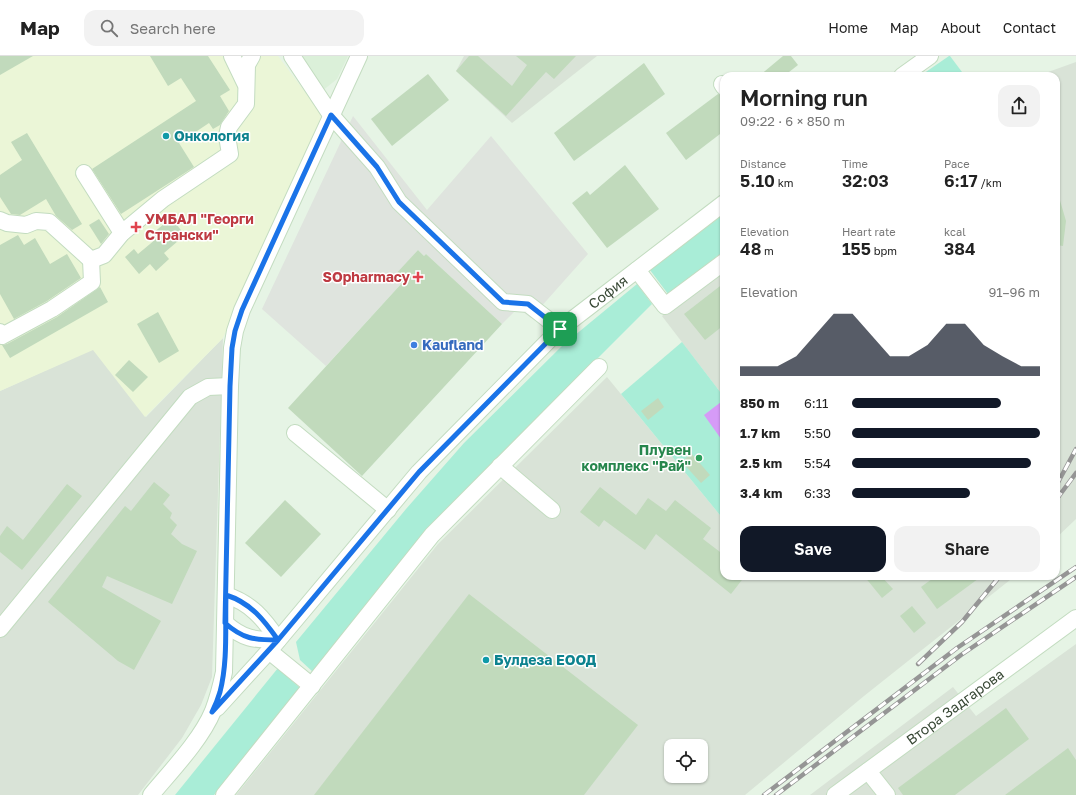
<!DOCTYPE html>
<html lang="en">
<head>
<meta charset="utf-8">
<style>
	body { margin:0; font-family:"Golos Text",sans-serif; background:#f2f2f2; color:#222; height:100vh; display:flex; flex-direction:column; font-size:15px; white-space:nowrap }
	* { box-sizing:border-box; margin:0 }
	p { font-size:13px; color:#767676 }
	.icon { flex:none; width:22px; height:22px; fill:none; stroke:currentColor; stroke-width:2; stroke-linecap:round; stroke-linejoin:round }
	.map { position:relative; flex:1; overflow:hidden }
	.details { position:absolute; left:720px; top:16px; width:340px; height:508px; display:flex; flex-direction:column; background:#fff; border-radius:12px; box-shadow:0 1px 3px #0004 }
	.details>* { flex:none }
	.buttons { position:absolute; left:664px; top:683px; display:grid; gap:8px }
	.buttons a { display:grid; place-items:center; width:44px; height:44px; border-radius:8px; background:#fff; box-shadow:0 1px 3px #0004; font-size:20px }
	.pin { position:absolute; display:grid; place-items:center; width:34px; height:34px; color:#fff; margin:-17px; border-radius:8px; box-shadow:0 2px 6px #0006 }
	.round { display:grid; place-items:center; flex:none; width:42px; height:42px; border-radius:12px; background:#f2f2f2 }
	.summary { display:flex; align-items:center; justify-content:space-between; height:68px; padding:0 20px }
	h1 { font-size:22px; font-weight:600; line-height:30px }
	.stats { display:grid; grid-template-columns:repeat(3,1fr); gap:6px; height:68px; padding:4px 20px }
	.stats div { display:grid; align-content:center }
	.stats b { font-size:17px; font-weight:600 }
	.stats small { font-size:11px; font-weight:400 }
	.stats p { font-size:11px }
	.chart { height:112px; padding:8px 20px }
	.chart p { display:flex; justify-content:space-between }
	.chart svg { width:100%; height:72px; margin-top:4px; fill:#111827; opacity:.7 }
	.button { display:flex; gap:8px; margin-top:auto; padding:8px 20px }
	.button a { flex:1; height:46px; border-radius:12px; background:#111827; color:#fff; font-size:16px; font-weight:600; line-height:46px; text-align:center }
	.button a+a { background:#f2f2f2; color:#222 }
	ul { padding:0 20px; list-style:none; font-size:13px }
	li { display:grid; grid-template-columns:64px 48px 1fr; align-items:center; height:30px }
	li i { height:10px; border-radius:5px; background:#111827 }
	header { display:flex; align-items:center; gap:24px; box-sizing:border-box; height:56px; padding:0 20px; background:#fff; border-bottom:1px solid #e0e0e0 }
	header strong { font-size:19px }
	nav { display:flex; gap:22px; margin-inline-start:auto; font-size:14px }
	.search { width:280px; height:36px; background:#f2f2f2; display:flex; align-items:center; gap:10px; box-sizing:border-box; padding:0 14px; border-radius:12px; color:#767676; font-size:15px }
	.map>svg:first-child { display:block }
</style>
</head>
<body>
<header>
<strong>Map</strong>
<div class="search"><svg class="icon" aria-label="search" viewBox="0 0 24 24"><circle cx="10" cy="10" r="6"/><path d="M15 15l6 6"/></svg>Search here</div>
<nav><a>Home</a><a>Map</a><a>About</a><a>Contact</a></nav>
</header>
<div class="map">
<svg width="1076" height="739" viewBox="0 0 1076 739">
	<rect width="100%" height="100%" fill="#e6f4e5"/>
	<!-- residential -->
	<path fill="#dbf0d9" d="M300 0H348L337 23 322 35Z"/>
	<!-- industrial -->
	<g fill="#d9e3d7" fill-rule="evenodd">
		<path d="M464 0H597L512 67 456 15Z"/>
		<path d="M1076 6V463L1056 482V20H1037Z"/>
		<path d="M724 213V341L662 260Z"/>
		<path d="M223 282 212 621 201 649 182 682 138 739H0V335L93 293 146 361Z"/>
		<path d="M607 321 724 464V520H1015L864 640 745 739H236L438 488ZM671 690H701V720H671Z"/>
		<path d="M1076 588V739H810L953 631 976 660Z"/>
	</g>
	<!-- medical -->
	<path fill="#ebf6d7" d="M0 0H278L323 60 223 282 145 361 93 294 0 335Z"/>
	<!-- green -->
	<g fill="#a9edd7">
		<path d="M949 0H950L965 20H920Z"/>
		<path d="M724 158V195L668 238 650 214Z"/>
		<path d="M637 228 652 248 430 470 313 616 300 604 296 586 406 453 464 387 563 289Z"/>
		<path d="M682 286 724 341V464L621 338Z"/>
		<path d="M278 612 301 633 214 739H175Z"/>
	</g>
	<!-- parking -->
	<path fill="#dfe4de" d="M353 60 427 154 491 80 588 198 531 262 518 252 502 268 426 198 424 200 418 194 395 220 402 227 326 310 262 253Z"/>
	<!-- water -->
	<path fill="#d69bf7" d="M721 346 724 350V387L704 359Z"/>
	<!-- building -->
	<g fill="#c1dabc">
		<path d="M0 0H33L0 19Z"/>
		<path d="M150 0H208L230 34 220 40 229 55 220 69 213 73 209 67 179 87 194 111 121 158 92 113 196 45 181 22 168 30Z"/>
		<path d="M469 0H478L512 30 527 9 516 0H576L554 23 546 16 506 60 456 15Z"/>
		<path d="M783 0H791L798 9 784 20H759Z"/>
		<path d="M644 7 665 38 574 105 554 77Z"/>
		<path d="M428 18 449 44 392 90 371 63Z"/>
		<path d="M718 38 724 40V75L686 104 666 77Z"/>
		<path d="M27 77 82 168 72 174 56 160 46 143 20 159 11 158 0 141V119L22 104 11 86Z"/>
		<path d="M625 109 659 153 607 192 572 147 587 135 590 139Z"/>
		<path d="M1059 141 1066 165 1063 190 1056 189V142Z"/>
		<path d="M171 162 185 179 164 197 169 203 156 215 150 208 139 218 125 201 134 193 138 198 156 183 152 178Z"/>
		<path d="M99 163 109 178 101 188 89 169Z"/>
		<path d="M18 179 24 189 35 182 50 208 67 198 81 222 47 245 14 263 0 238V189Z"/>
		<path d="M418 194 424 200 426 198 502 268 362 420 288 352 402 227 394 220Z"/>
		<path d="M724 227V269L705 284 684 258Z"/>
		<path d="M100 231 108 246 10 302 2 289 7 288 57 261Z"/>
		<path d="M158 256 179 295 159 307 137 268Z"/>
		<path d="M129 304 148 321 133 336 115 319Z"/>
		<path d="M658 342 664 351 648 364 641 355Z"/>
		<path d="M691 397 710 419 701 427 682 406Z"/>
		<path d="M154 426 170 439 163 448 172 457 170 462 177 469 171 478 182 488 197 495 172 548 107 520 102 531 161 565 134 614 118 605 48 546 125 450 131 455Z"/>
		<path d="M67 428 82 440 22 514 0 496V480L7 470 23 484Z"/>
		<path d="M600 431 636 459 648 442 666 455 675 444 711 472 703 483 724 499V520H745L731 538 656 478 645 494 604 464 599 471 580 456Z"/>
		<path d="M285 444 321 478 281 521 245 487Z"/>
		<path d="M864 520H881L893 533 882 542Z"/>
		<path d="M936 520H982L937 553 921 531Z"/>
		<path d="M469 538 638 669 584 739H314Z"/>
		<path d="M912 550 926 567 914 577 900 560Z"/>
		<path d="M1006 652 1029 683 955 739H903L898 732Z"/>
		<path d="M1068 692 1076 704V739H1005Z"/>
	</g>
	<g fill="none" stroke-linecap="round" stroke-linejoin="round">
		<defs>
			<g id="minor">
				<path d="M232 0 245 27"/>
				<path d="M292 0 331 59 377 111 399 146 503 246 528 248 560 273"/>
				<path d="M902 20 930 0"/>
				<path d="M722 28 724 31"/>
				<path d="M84 117 122 177"/>
				<path d="M0 164 7 167 26 169 36 165 49 166 91 204 104 199 122 177 163 143 230 98 227 80 229 71 246 48 247 9 252 0"/>
				<path d="M637 214 665 250 724 206"/>
				<path d="M0 276 2 280 52 253 92 226 91 204"/>
				<path d="M295 377 388 454"/>
				<path d="M500 410 552 454"/>
				<path d="M226 539C251 547 264 563 278 584"/>
				<path d="M225 567C243 583 254 584 278 584"/>
				<path d="M0 573 190 341 208 331 230 330"/>
				<path d="M269 595 312 630"/>
				<path id="s1" d="M217 652 269 595 419 416 560 273 724 147"/>
				<path d="M868 715 887 739"/>
				<path d="M151 739C171 715 201 684 213 655 218 642 221 630 224 616L230 330 232 292 235 275 242 254 359 0"/>
				<path d="M224 739 432 479 599 311"/>
				<path id="s2" d="M835 739 1076 562"/>
			</g>
		</defs>
		<!-- minor casing -->
		<use href="#minor" stroke="#c3dcc0" stroke-width="18"/>
		<!-- minor -->
		<use href="#minor" stroke="#fff" stroke-width="16"/>
		<defs>
			<g id="rail">
				<path d="M1056 430 1076 393"/>
				<path d="M1056 444 1076 417"/>
				<path d="M918 608 962 566 1000 520"/>
				<path d="M764 739 957 592 1076 511"/>
				<path d="M776 739 961 599 1076 521"/>
			</g>
		</defs>
		<!-- rail casing -->
		<use href="#rail" stroke="#959595" stroke-width="4.5"/>
		<!-- rail -->
		<use href="#rail" stroke="#fff" stroke-width="3" stroke-dasharray="9" stroke-linecap="butt"/>
	</g>
	<g fill="none" stroke-linecap="round" stroke-linejoin="round">
		<defs>
			<path id="route" d="M560 273 419 416 278 584C264 564 251 547 226 539 225 571 228 605 220 636 218 643 215 650 212 656L278 584C254 584 243 583 225 567L230 330 232 292 235 275 242 254 331 59 377 111 399 146 503 246 528 248 560 273"/>
		</defs>
		<!-- route casing -->
		<use href="#route" stroke="#fff" stroke-width="8"/>
		<!-- route -->
		<use href="#route" stroke="#1a73e8" stroke-width="5"/>
	</g>
	<!-- markers -->
	<g fill="#0f9aa8" stroke="#fff" stroke-width="1.5">
		<circle cx="166" cy="80" r="4"/>
		<circle cx="486" cy="604" r="4"/>
	</g>
	<g fill="#e0444e" stroke="#fff" stroke-width="1.5">
		<path d="M134 165h4v4h4v4h-4v4h-4v-4h-4v-4h4z"/>
		<path d="M416 215h4v4h4v4h-4v4h-4v-4h-4v-4h4z"/>
	</g>
	<circle fill="#3f7fe0" stroke="#fff" stroke-width="1.5" cx="414" cy="289" r="4"/>
	<circle fill="#2e9e5b" stroke="#fff" stroke-width="1.5" cx="699" cy="402" r="4"/>
	<g text-anchor="middle" stroke-width="3" stroke-linejoin="round" paint-order="stroke">
		<!-- culture labels -->
		<g font-size="14" font-weight="bold" fill="#0d838f" stroke="#fff" text-anchor="start">
			<text x="174" y="85">Онкология</text>
			<text x="494" y="609">Булдеза ЕООД</text>
		</g>
		<!-- health labels -->
		<g font-size="14" font-weight="bold" fill="#be3a42" stroke="#fff" text-anchor="start">
			<text x="145" y="168">УМБАЛ "Георги<tspan x="145" dy="16">Странски"</tspan></text>
			<text x="410" y="226" text-anchor="end">SOpharmacy</text>
		</g>
		<!-- street labels -->
		<g font-size="14" fill="#374734" stroke="#fff">
			<text dy="5" stroke="none"><textPath href="#s1" startOffset="572">София</textPath></text>
			<text dy="5" stroke="none"><textPath href="#s2" startOffset="149">Втора Задгарова</textPath></text>
		</g>
		<!-- shop labels -->
		<g font-size="14" font-weight="bold" fill="#366cbe" stroke="#fff" text-anchor="start">
			<text x="422" y="294">Kaufland</text>
		</g>
		<!-- leisure labels -->
		<g font-size="14" font-weight="bold" fill="#27864d" stroke="#fff" text-anchor="end">
			<text x="691" y="399">Плувен<tspan x="691" dy="16">комплекс "Рай"</tspan></text>
		</g>
	</g>
</svg>
<div class="buttons">
<a><svg class="icon" aria-label="locate" viewBox="0 0 24 24"><circle cx="12" cy="12" r="6"/><path d="M12 2v4M12 18v4M2 12h4M18 12h4"/></svg></a>
</div>
<div class="pin" style="left:560px;top:273px;background:#1e9e55"><svg class="icon" aria-label="arrive" viewBox="0 0 24 24"><path d="M6 21V4h12l-3 4 3 4H6"/></svg></div>
<section class="details">
<div class="summary"><div><h1>Morning run</h1><p>09:22 · 6 × 850 m</p></div><a class="round"><svg class="icon" aria-label="share" viewBox="0 0 24 24"><path d="M12 15V3M7 8l5-5 5 5M5 13v7h14v-7"/></svg></a></div>
<div class="stats">
<div><p>Distance</p><b>5.10<small> km</small></b></div>
<div><p>Time</p><b>32:03</b></div>
<div><p>Pace</p><b>6:17<small> /km</small></b></div>
</div>
<div class="stats">
<div><p>Elevation</p><b>48<small> m</small></b></div>
<div><p>Heart rate</p><b>155<small> bpm</small></b></div>
<div><p>kcal</p><b>384</b></div>
</div>
<div class="chart"><p><span>Elevation</span>91–96 m</p>
<svg viewBox="0 0 160 44" preserveAspectRatio="none"><path d="M0 44V38L10 38L20 38L30 32L40 19L50 6L60 6L70 19L80 32L90 32L100 25L110 12L120 12L130 25L140 32L150 38L160 38V44z"/></svg>
</div>
<ul>
<li><b>850 m</b>6:11<i style="width:79%"></i></li>
<li><b>1.7 km</b>5:50<i style="width:100%"></i></li>
<li><b>2.5 km</b>5:54<i style="width:95%"></i></li>
<li><b>3.4 km</b>6:33<i style="width:63%"></i></li>
</ul>
<div class="button"><a>Save</a><a>Share</a></div>
</section>
</div>
</body>
</html>
